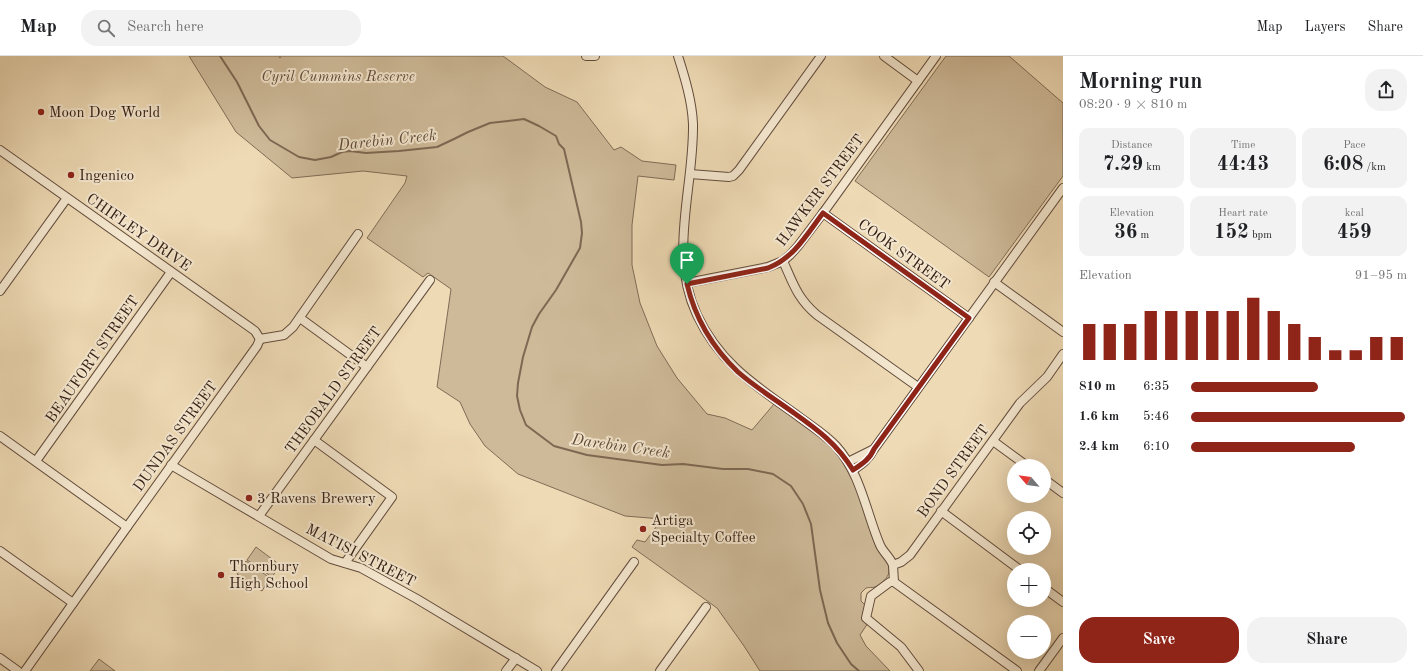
<!DOCTYPE html>
<html lang="en">
<head>
<meta charset="utf-8">
<style>
	body { margin:0; font-family:"Old Standard TT",serif; background:#f2f2f2; color:#202124; height:100vh; display:flex; flex-direction:column; font-size:15px; white-space:nowrap }
	* { box-sizing:border-box; margin:0 }
	p { font-size:13px; color:#757577 }
	.icon { flex:none; width:22px; height:22px; fill:none; stroke:currentColor; stroke-width:2; stroke-linecap:round; stroke-linejoin:round }
	.map { position:relative; flex:1; overflow:hidden }
	.side { display:flex; flex-direction:column; background:#fff; width:360px }
	.side>* { flex:none }
	.needle { width:26px; rotate:298deg }
	.buttons { position:absolute; left:1007px; top:403px; display:grid; gap:8px }
	.buttons a { display:grid; place-items:center; width:44px; height:44px; border-radius:50%; background:#fff; box-shadow:0 4px 16px #0002; font-size:20px }
	.pin { position:absolute; display:grid; place-items:center; width:34px; height:34px; color:#fff; margin:-41px -17px; border-radius:50% 50% 50% 0; rotate:-45deg; box-shadow:0 0 4px #0007 }
	.pin .icon { rotate:45deg }
	.round { display:grid; place-items:center; flex:none; width:42px; height:42px; border-radius:16px; background:#f2f2f2 }
	.overview { display:flex; align-items:center; justify-content:space-between; height:68px; padding:0 16px }
	h1 { font-size:22px; font-weight:700; line-height:30px }
	.figures { display:grid; grid-template-columns:repeat(3,1fr); gap:6px; height:68px; padding:4px 16px }
	.figures div { display:grid; align-content:center; border-radius:10px; background:#f2f2f2; text-align:center }
	.figures b { font-size:20px; font-weight:700 }
	.figures small { font-size:11px; font-weight:400 }
	.figures p { font-size:11px }
	.chart { height:112px; padding:8px 16px }
	.chart p { display:flex; justify-content:space-between }
	.chart svg { width:100%; height:72px; margin-top:4px; stroke:#8f2418; stroke-width:6 }
	.cta { display:flex; gap:8px; margin-top:auto; padding:8px 16px }
	.cta a { flex:1; height:46px; border-radius:16px; background:#8f2418; color:#fff; font-size:16px; font-weight:700; line-height:46px; text-align:center }
	.cta a+a { background:#f2f2f2; color:#202124 }
	ul { padding:0 16px; list-style:none; font-size:13px }
	li { display:grid; grid-template-columns:64px 48px 1fr; align-items:center; height:30px }
	li i { height:10px; border-radius:5px; background:#8f2418 }
	header { display:flex; align-items:center; gap:24px; box-sizing:border-box; height:56px; padding:0 20px; background:#fff; border-bottom:1px solid #e0e0e0 }
	header strong { font-size:19px }
	nav { display:flex; gap:22px; margin-inline-start:auto; font-size:14px }
	.search { width:280px; height:36px; background:#f2f2f2; display:flex; align-items:center; gap:10px; box-sizing:border-box; padding:0 14px; border-radius:16px; color:#757577; font-size:15px }
	main { display:flex; flex:1; min-height:0 }
	.map>svg:first-child { display:block }
</style>
</head>
<body>
<header>
<strong>Map</strong>
<div class="search"><svg class="icon" aria-label="search" viewBox="0 0 24 24"><circle cx="10" cy="10" r="6"/><path d="M15 15l6 6"/></svg>Search here</div>
<nav><a>Map</a><a>Layers</a><a>Share</a></nav>
</header>
<main>
<div class="map">
<svg width="1063" height="615" viewBox="0 0 1063 615">
	<rect width="100%" height="100%" fill="#eedab5"/>
	<filter id="stains"><feTurbulence type="fractalNoise" baseFrequency=".005" numOctaves="4"/><feColorMatrix values="0 0 0 0 .2 0 0 0 0 .09 0 0 0 0 .02 0 0 0 .5 -.17"/></filter>
	<radialGradient id="worn" r=".72"><stop offset=".6" stop-color="#630" stop-opacity="0"/><stop offset="1" stop-color="#630" stop-opacity=".3"/></radialGradient>
	<!-- green -->
	<g fill="#ceba99" stroke="#806c56">
		<path d="M189 0H279L280 2 281 0H503L545 31 577 46 614 94 621 91 642 105 676 109 674 124 638 120 632 169V209L640 247 657 290 677 322 707 358 725 362 752 374 774 348C795 363 820 377 836 397 858 423 863 459 876 490 879 499 891 505 889 516 888 522 881 529 875 531 872 532 869 531 866 532L861 537V545L866 550C861 557 863 561 868 567L860 579 866 590 890 615H760L744 590 717 552 632 491 637 484 645 486 662 463 625 460 518 418 485 390 470 368 460 346 437 331 451 233 428 217 423 221 367 182 405 127 407 120 363 115 292 122 236 76Z"/>
		<path d="M946 0H1009L1063 47V120L989 221 855 125Z"/>
		<path d="M256 491 280 509 272 521 247 504Z"/>
		<path d="M246 505 270 522 262 535 237 518Z"/>
		<path d="M99 603 115 615H90Z"/>
	</g>
	<g fill="none" stroke-linecap="round" stroke-linejoin="round">
		<!-- stream -->
		<path stroke="#7d6853" stroke-width="2" d="M220 0 237 26 259 70 270 84 299 101 315 104 331 101 342 96 350 95 366 97 399 95 437 91 454 83 468 76 490 67 524 63 539 70 556 80 559 88 564 93 581 166 582 177 580 192 556 234 539 258 532 271 523 301 518 327 517 340 520 354 526 369 554 390 587 399 662 409 683 408 723 413H748L773 418 791 430 803 448 811 468 820 534 828 567 837 587 851 608 859 615"/>
		<defs>
			<g id="minor">
				<path d="M586 0H595"/>
				<path d="M678 0C685 22 692 45 693 68 694 133 668 197 697 259 720 308 756 330 798 360 811 370 825 378 836 390 861 418 866 456 880 489 883 496 890 501 893 509"/>
				<path d="M884 0 918 25"/>
				<path d="M0 94 255 275 260 283"/>
				<path d="M690 118 729 121 733 120 739 114 821 0"/>
				<path d="M823 157 969 262"/>
				<path d="M783 205C793 227 797 242 817 259L918 331"/>
				<path d="M994 226 1063 276"/>
				<path d="M687 227 768 211 783 205 790 199 798 190 823 157 936 0"/>
				<path d="M0 235 67 142"/>
				<path d="M300 262 367 311"/>
				<path d="M260 283 284 279 293 271 358 178"/>
				<path d="M0 380 127 471"/>
				<path d="M314 384 392 441 345 507"/>
				<path d="M993 385 1027 410"/>
				<path d="M36 405 171 216"/>
				<path d="M848 406 872 394"/>
				<path d="M171 409 331 503 361 512 417 543 537 615"/>
				<path d="M853 414C862 408 869 403 874 393L1063 132"/>
				<path d="M1044 423 1063 437"/>
				<path d="M941 455 1020 514"/>
				<path d="M259 460 430 224"/>
				<path d="M0 495 73 547"/>
				<path d="M894 526 1017 615"/>
				<path d="M1044 532 1063 546"/>
				<path d="M0 602 18 615"/>
				<path d="M25 615 127 471 257 290 260 283"/>
				<path d="M506 615 516 602"/>
				<path d="M556 615 634 506"/>
				<path d="M660 615 706 551"/>
				<path d="M919 615 901 591 866 562 871 540 890 526H894L893 509 901 506 910 499 1020 347 1047 321 1063 298"/>
				<path d="M1039 615 1063 582"/>
			</g>
		</defs>
		<!-- minor casing -->
		<use href="#minor" stroke="#624c3c" stroke-width="10"/>
		<!-- minor -->
		<use href="#minor" stroke="#f4e7cf" stroke-width="8"/>
	</g>
	<g fill="none" stroke-linecap="round" stroke-linejoin="round">
		<defs>
			<path id="route" d="M823 157 969 262 874 393C870 403 862 408 853 414 837 388 818 374 794 357 776 344 755 331 738 316 712 291 695 262 687 228L768 212C794 202 807 178 823 157Z"/>
		</defs>
		<!-- route casing -->
		<use href="#route" stroke="#fff" stroke-width="8"/>
		<!-- route -->
		<use href="#route" stroke="#8f2418" stroke-width="5"/>
	</g>
	<!-- markers -->
	<g fill="#8f2418" stroke="#f4e7cf" stroke-width="1.5">
		<circle cx="41" cy="56" r="4"/>
		<circle cx="71" cy="119" r="4"/>
		<circle cx="249" cy="442" r="4"/>
		<circle cx="643" cy="473" r="4"/>
		<circle cx="221" cy="519" r="4"/>
	</g>
	<g text-anchor="middle" stroke-width="4" stroke-linejoin="round" paint-order="stroke">
		<!-- park labels -->
		<g font-size="15" font-style="italic" fill="#624c3b" stroke="#f4e7cf">
			<text x="338" y="25">Cyril Cummins Reserve</text>
		</g>
		<!-- poi labels -->
		<g font-size="15" fill="#331d13" stroke="#f4e7cf" text-anchor="start">
			<text x="49" y="61">Moon Dog World</text>
			<text x="79" y="124">Ingenico</text>
			<text x="257" y="447">3 Ravens Brewery</text>
			<text x="651" y="469">Artiga<tspan x="651" dy="17">Specialty Coffee</tspan></text>
			<text x="229" y="515">Thornbury<tspan x="229" dy="17">High School</tspan></text>
		</g>
		<!-- street labels -->
		<g font-size="15" fill="#331d13" stroke="#f4e7cf">
			<text transform="translate(820 134) rotate(-53)" y="5">HAWKER STREET</text>
			<text transform="translate(139 176) rotate(35)" y="5">CHIFLEY DRIVE</text>
			<text transform="translate(904 198) rotate(36)" y="5">COOK STREET</text>
			<text transform="translate(92 303) rotate(-55)" y="5">BEAUFORT STREET</text>
			<text transform="translate(333 334) rotate(-54)" y="5">THEOBALD STREET</text>
			<text transform="translate(175 380) rotate(-54)" y="5">DUNDAS STREET</text>
			<text transform="translate(953 415) rotate(-54)" y="5">BOND STREET</text>
			<text transform="translate(361 499) rotate(27)" y="5">MATISI STREET</text>
		</g>
		<!-- water labels -->
		<g font-size="16" font-style="italic" fill="#5e4938" stroke="#f4e7cf">
			<text transform="translate(387 83) rotate(-6)" y="6">Darebin Creek</text>
			<text transform="translate(621 389) rotate(8)" y="6">Darebin Creek</text>
		</g>
	</g>
	<rect width="100%" height="100%" filter="url(#stains)"/>
	<rect width="100%" height="100%" fill="url(#worn)"/>
</svg>
<div class="buttons">
<a><svg class="needle" viewBox="-14 -14 28 28"><path d="M0-13l5 13h-10z" fill="#e53935"/><path d="M0 13l5-13h-10z" fill="#757577"/></svg></a>
<a><svg class="icon" aria-label="locate" viewBox="0 0 24 24"><circle cx="12" cy="12" r="6"/><path d="M12 2v4M12 18v4M2 12h4M18 12h4"/></svg></a>
<a>+</a>
<a>−</a>
</div>
<div class="pin" style="left:687px;top:228px;background:#1e9e55"><svg class="icon" aria-label="arrive" viewBox="0 0 24 24"><path d="M6 21V4h12l-3 4 3 4H6"/></svg></div>
</div>
<section class="side">
<div class="overview"><div><h1>Morning run</h1><p>08:20 · 9 × 810 m</p></div><a class="round"><svg class="icon" aria-label="share" viewBox="0 0 24 24"><path d="M12 15V3M7 8l5-5 5 5M5 13v7h14v-7"/></svg></a></div>
<div class="figures">
<div><p>Distance</p><b>7.29<small> km</small></b></div>
<div><p>Time</p><b>44:43</b></div>
<div><p>Pace</p><b>6:08<small> /km</small></b></div>
</div>
<div class="figures">
<div><p>Elevation</p><b>36<small> m</small></b></div>
<div><p>Heart rate</p><b>152<small> bpm</small></b></div>
<div><p>kcal</p><b>459</b></div>
</div>
<div class="chart"><p><span>Elevation</span>91–95 m</p>
<svg viewBox="0 0 160 44" preserveAspectRatio="none"><path d="M5 44V22M15 44V22M25 44V22M35 44V14M45 44V14M55 44V14M65 44V14M75 44V14M85 44V6M95 44V14M105 44V22M115 44V30M125 44V38M135 44V38M145 44V30M155 44V30"/></svg>
</div>
<ul>
<li><b>810 m</b>6:35<i style="width:59%"></i></li>
<li><b>1.6 km</b>5:46<i style="width:99%"></i></li>
<li><b>2.4 km</b>6:10<i style="width:76%"></i></li>
</ul>
<div class="cta"><a>Save</a><a>Share</a></div>
</section>
</main>
</body>
</html>
